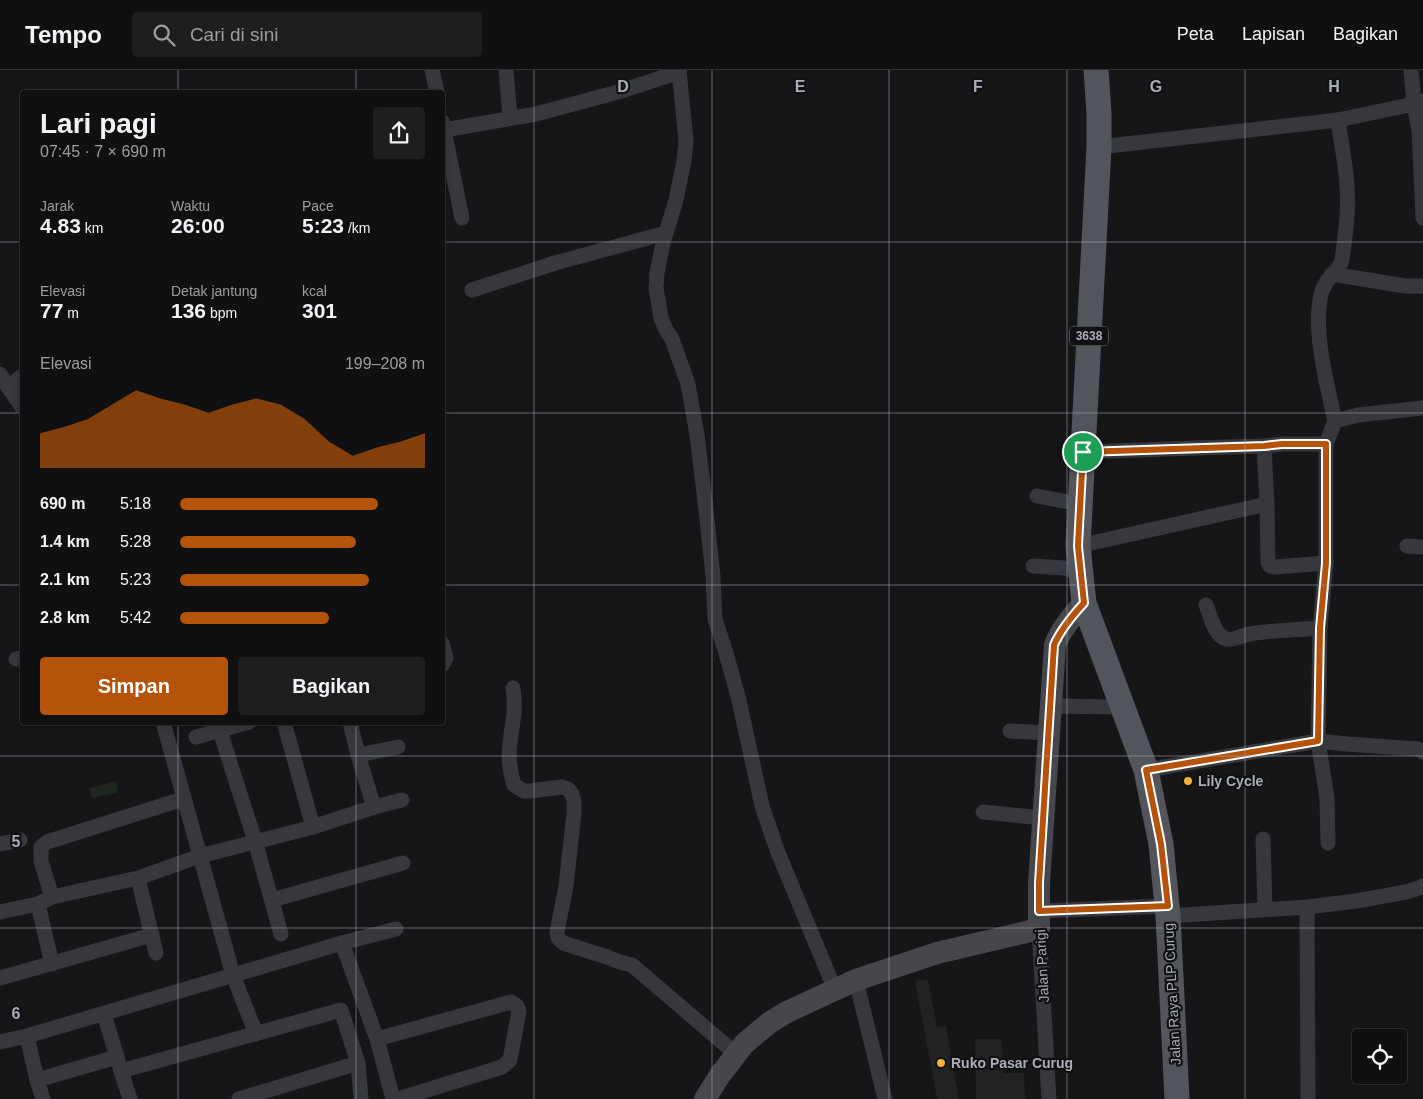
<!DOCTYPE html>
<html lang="id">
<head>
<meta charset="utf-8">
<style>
	body { margin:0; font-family:Helvetica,sans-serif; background:#1e1e20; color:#f1f3f6; height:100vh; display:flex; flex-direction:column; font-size:19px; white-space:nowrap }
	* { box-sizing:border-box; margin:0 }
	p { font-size:16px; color:#9c9d9f }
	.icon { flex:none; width:28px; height:28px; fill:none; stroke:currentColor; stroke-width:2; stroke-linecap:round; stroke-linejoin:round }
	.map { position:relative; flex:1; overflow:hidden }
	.details { position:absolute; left:20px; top:20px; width:425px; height:635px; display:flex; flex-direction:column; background:#101012; border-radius:5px; box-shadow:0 2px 8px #0003,0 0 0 1px #303032 }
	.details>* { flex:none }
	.tools { position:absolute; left:1352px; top:959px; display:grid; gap:10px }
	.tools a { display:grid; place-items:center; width:55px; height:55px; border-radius:5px; background:#101012; box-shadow:0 2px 8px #0003,0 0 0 1px #303032; font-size:25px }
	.pin { position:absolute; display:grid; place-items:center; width:42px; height:42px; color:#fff; margin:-21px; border:2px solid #fff; border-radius:50%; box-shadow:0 1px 5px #0007 }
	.round { display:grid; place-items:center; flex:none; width:52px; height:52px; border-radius:5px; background:#1e1e20 }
	.summary { display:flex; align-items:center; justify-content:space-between; height:85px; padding:0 20px }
	h1 { font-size:28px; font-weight:800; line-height:38px }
	.figures { display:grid; grid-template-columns:repeat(3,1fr); gap:8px; height:85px; padding:5px 20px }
	.figures div { display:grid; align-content:center }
	.figures b { font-size:21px; font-weight:800 }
	.figures small { font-size:14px; font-weight:400 }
	.figures p { font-size:14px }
	.chart { height:140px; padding:10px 20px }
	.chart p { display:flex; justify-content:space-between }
	.chart svg { width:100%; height:90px; margin-top:5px; fill:#b45309; opacity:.7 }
	.button { display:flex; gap:10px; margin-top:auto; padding:10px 20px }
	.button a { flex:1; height:58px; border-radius:5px; background:#b45309; color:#fff; font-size:20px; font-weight:800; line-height:58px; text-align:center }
	.button a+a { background:#1e1e20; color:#f1f3f6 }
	ul { padding:0 20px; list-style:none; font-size:16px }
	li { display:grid; grid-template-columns:80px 60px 1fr; align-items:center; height:38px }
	li i { height:12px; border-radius:6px; background:#b45309 }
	header { display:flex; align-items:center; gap:30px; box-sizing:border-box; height:70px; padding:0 25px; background:#101012; border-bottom:1px solid #303032 }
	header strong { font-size:24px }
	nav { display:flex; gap:28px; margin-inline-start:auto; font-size:18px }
	.search { width:350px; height:45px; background:#1e1e20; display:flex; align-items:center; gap:12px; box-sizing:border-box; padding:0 18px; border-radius:5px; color:#9c9d9f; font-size:19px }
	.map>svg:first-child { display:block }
</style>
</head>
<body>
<header>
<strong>Tempo</strong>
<div class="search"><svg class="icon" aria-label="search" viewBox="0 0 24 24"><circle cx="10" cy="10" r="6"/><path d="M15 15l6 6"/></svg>Cari di sini</div>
<nav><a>Peta</a><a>Lapisan</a><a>Bagikan</a></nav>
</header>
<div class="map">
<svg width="1423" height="1029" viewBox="0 0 1423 1029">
	<rect width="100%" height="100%" fill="#161618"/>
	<!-- built -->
	<g fill="#222225">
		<path d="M928 909 937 957 946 956 959 1029H937L915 911Z"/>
		<path d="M975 969H1002L1003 1003H1024L1025 1029H976Z"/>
	</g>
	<!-- green -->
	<path fill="#1e261f" d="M116 711 118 722 92 728 89 718Z"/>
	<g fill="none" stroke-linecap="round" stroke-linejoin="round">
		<!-- street -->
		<g stroke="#37383d" stroke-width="15">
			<path d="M432 0 437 22"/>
			<path d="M506 0 510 48"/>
			<path d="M679 0 686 71 684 91 676 130 663 173 657 203 656 219 659 235 661 248 666 260 672 269 688 314 697 365 705 431 713 506 715 549 726 583 739 630 762 736 777 780 835 920"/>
			<path d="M1411 0 1414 34 1423 31"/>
			<path d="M442 51 462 148"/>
			<path d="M444 60 536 44 618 22 679 2"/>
			<path d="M1099 77 1338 50 1414 34 1419 60 1423 148"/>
			<path d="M1332 204 1405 216H1423"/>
			<path d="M472 220 555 193 666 163"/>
			<path d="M0 304 8 317"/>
			<path d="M22 306 8 317 22 337"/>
			<path d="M1335 351C1327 314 1314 267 1320 230 1321 220 1325 213 1331 206 1335 201 1340 198 1342 190 1345 167 1349 142 1347 118 1346 95 1341 72 1338 50"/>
			<path d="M1264 376 1267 434 1268 492 1270 496 1275 497 1326 493"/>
			<path d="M1083 382 1225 377 1264 376 1282 374H1326"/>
			<path d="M1037 426 1080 434"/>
			<path d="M1078 476 1267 434"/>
			<path d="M1407 476 1423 477"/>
			<path d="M1033 496 1065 498 1081 504"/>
			<path d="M1206 535C1210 544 1213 560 1221 566 1229 574 1241 565 1250 564 1273 560 1297 560 1320 558"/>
			<path d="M442 573 446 588 442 595"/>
			<path d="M16 589 22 588"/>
			<path d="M513 618C514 626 515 635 514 643 511 669 505 688 514 715L524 721H529L562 717 568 719 572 724 574 731V743L566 816 557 862 558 868 563 873 607 887 620 892 632 895 736 984"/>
			<path d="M1050 636 1122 637"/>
			<path d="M163 652 233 905 256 964"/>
			<path d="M284 652 313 757"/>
			<path d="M350 652 358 685 374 737"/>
			<path d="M220 661 255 771 281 864"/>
			<path d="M1010 661 1048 663"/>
			<path d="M196 667 249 652"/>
			<path d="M358 685 398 677"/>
			<path d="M1146 700 1318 671 1347 674 1418 679 1423 682"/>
			<path d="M983 742 1043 748"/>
			<path d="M1263 769 1265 839"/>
			<path d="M1328 773 1327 728 1318 671 1320 558 1326 493V374L1335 351 1358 345 1423 338"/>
			<path d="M0 774 20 770"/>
			<path d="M138 808 156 883"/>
			<path d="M52 827 41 791V777L47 772 183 729"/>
			<path d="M272 830 403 793"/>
			<path d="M1307 837 1308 1029"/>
			<path d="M1039 841 1167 836"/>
			<path d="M0 842 38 834"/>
			<path d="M1168 846 1307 837 1356 831 1406 822 1419 818 1423 816"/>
			<path d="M1039 859 1049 1029"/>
			<path d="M342 873 377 969 393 1029"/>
			<path d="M52 894 38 834 52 827 138 808 200 786 313 757 374 737 402 730"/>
			<path d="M0 908 152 865"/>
			<path d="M856 910 885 1029"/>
			<path d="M104 944 117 987"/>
			<path d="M27 966 37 1010 43 1029"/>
			<path d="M377 969 511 932 517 936 519 941 510 990 502 997 398 1029"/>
			<path d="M0 972 27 966 342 873 396 859"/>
			<path d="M37 1010 117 987 121 1001"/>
			<path d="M130 1029 121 1001 341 940 358 993 361 1029"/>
			<path d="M239 1029 358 993"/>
		</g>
		<!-- secondary -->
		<path stroke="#45474d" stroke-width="22" d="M705 1029 720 1005 744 974 769 953 787 942 856 910 937 883 1039 859V813L1055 575C1061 559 1072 546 1084 533"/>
		<!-- primary -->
		<path stroke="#53555c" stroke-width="25" d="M1096 0 1099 43V77L1078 476 1084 533 1146 700 1161 774 1168 846 1177 1029"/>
	</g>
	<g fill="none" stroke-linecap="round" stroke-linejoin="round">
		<defs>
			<path id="route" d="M1282 374H1326V493L1320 558 1318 671 1146 700 1161 774 1168 836 1039 841V813L1054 575C1061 559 1072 546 1084 533L1078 476 1083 382 1264 376Z"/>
		</defs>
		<!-- route casing -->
		<use href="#route" stroke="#fff" stroke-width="10"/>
		<!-- route -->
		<use href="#route" stroke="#b45309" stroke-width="6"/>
	</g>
	<!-- grid -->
	<path fill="none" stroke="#a8adb8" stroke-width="1" stroke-opacity="0.55" d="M178 0V22M356 0V22M534 0V1029M712 0V1029M889 0V1029M1067 0V1029M1245 0V1029M0 172H22M442 172H1423M0 343H22M442 343H1423M0 515H22M442 515H1423M178 652V1029M356 652V1029M0 686H1423M0 858H1423"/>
	<!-- markers -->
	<g fill="#f2b134" stroke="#111113" stroke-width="2">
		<circle cx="1188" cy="711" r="5"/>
		<circle cx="941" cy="993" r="5"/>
	</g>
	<g text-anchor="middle" stroke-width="4.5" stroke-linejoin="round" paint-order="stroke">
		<!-- shield labels -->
		<rect fill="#111113" stroke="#7b7e86" stroke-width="1" x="1070" y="256.5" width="38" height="19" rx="4"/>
		<g font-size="12" font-weight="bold" fill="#a8adb8">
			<text x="1089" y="270">3638</text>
		</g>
		<!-- poi labels -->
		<g font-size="14" font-weight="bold" fill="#a8adb8" stroke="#111113" text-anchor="start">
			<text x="1198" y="716">Lily Cycle</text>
			<text x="951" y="998">Ruko Pasar Curug</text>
		</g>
		<!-- street labels -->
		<g font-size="14" fill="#a8adb8" stroke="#111113">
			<text transform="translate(1042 896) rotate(-93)" y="5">Jalan Parigi</text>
			<text transform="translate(1172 924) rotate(-93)" y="5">Jalan Raya PLP Curug</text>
		</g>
	</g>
	<g font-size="16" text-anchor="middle" font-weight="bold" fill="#a8adb8" stroke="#111113" stroke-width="4.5" stroke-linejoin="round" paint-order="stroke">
		<text x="623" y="22">D</text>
		<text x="800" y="22">E</text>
		<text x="978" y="22">F</text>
		<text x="1156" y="22">G</text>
		<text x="1334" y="22">H</text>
		<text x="16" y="777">5</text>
		<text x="16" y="949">6</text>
	</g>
</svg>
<div class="tools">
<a><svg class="icon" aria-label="locate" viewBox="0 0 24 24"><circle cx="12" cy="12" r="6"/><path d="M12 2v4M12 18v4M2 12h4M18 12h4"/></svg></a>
</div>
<div class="pin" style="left:1083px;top:382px;background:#1e9e55"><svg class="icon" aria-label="arrive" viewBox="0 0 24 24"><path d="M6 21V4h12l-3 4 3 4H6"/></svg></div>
<section class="details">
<div class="summary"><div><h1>Lari pagi</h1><p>07:45 · 7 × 690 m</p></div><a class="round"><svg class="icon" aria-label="share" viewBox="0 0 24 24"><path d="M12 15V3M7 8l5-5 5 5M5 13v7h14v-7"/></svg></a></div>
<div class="figures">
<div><p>Jarak</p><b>4.83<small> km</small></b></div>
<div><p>Waktu</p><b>26:00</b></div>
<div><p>Pace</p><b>5:23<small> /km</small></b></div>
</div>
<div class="figures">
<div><p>Elevasi</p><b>77<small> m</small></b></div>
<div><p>Detak jantung</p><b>136<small> bpm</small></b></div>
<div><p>kcal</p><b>301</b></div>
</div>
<div class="chart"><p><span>Elevasi</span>199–208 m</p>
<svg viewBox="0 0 160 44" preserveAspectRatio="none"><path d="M0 44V27L10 24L20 20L30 13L40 6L50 10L60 13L70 17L80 13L90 10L100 13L110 20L120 31L130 38L140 34L150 31L160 27V44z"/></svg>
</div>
<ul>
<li><b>690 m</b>5:18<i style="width:81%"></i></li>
<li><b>1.4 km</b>5:28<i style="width:72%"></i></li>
<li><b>2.1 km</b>5:23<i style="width:77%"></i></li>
<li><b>2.8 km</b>5:42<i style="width:61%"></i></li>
</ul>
<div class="button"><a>Simpan</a><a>Bagikan</a></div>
</section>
</div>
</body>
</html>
